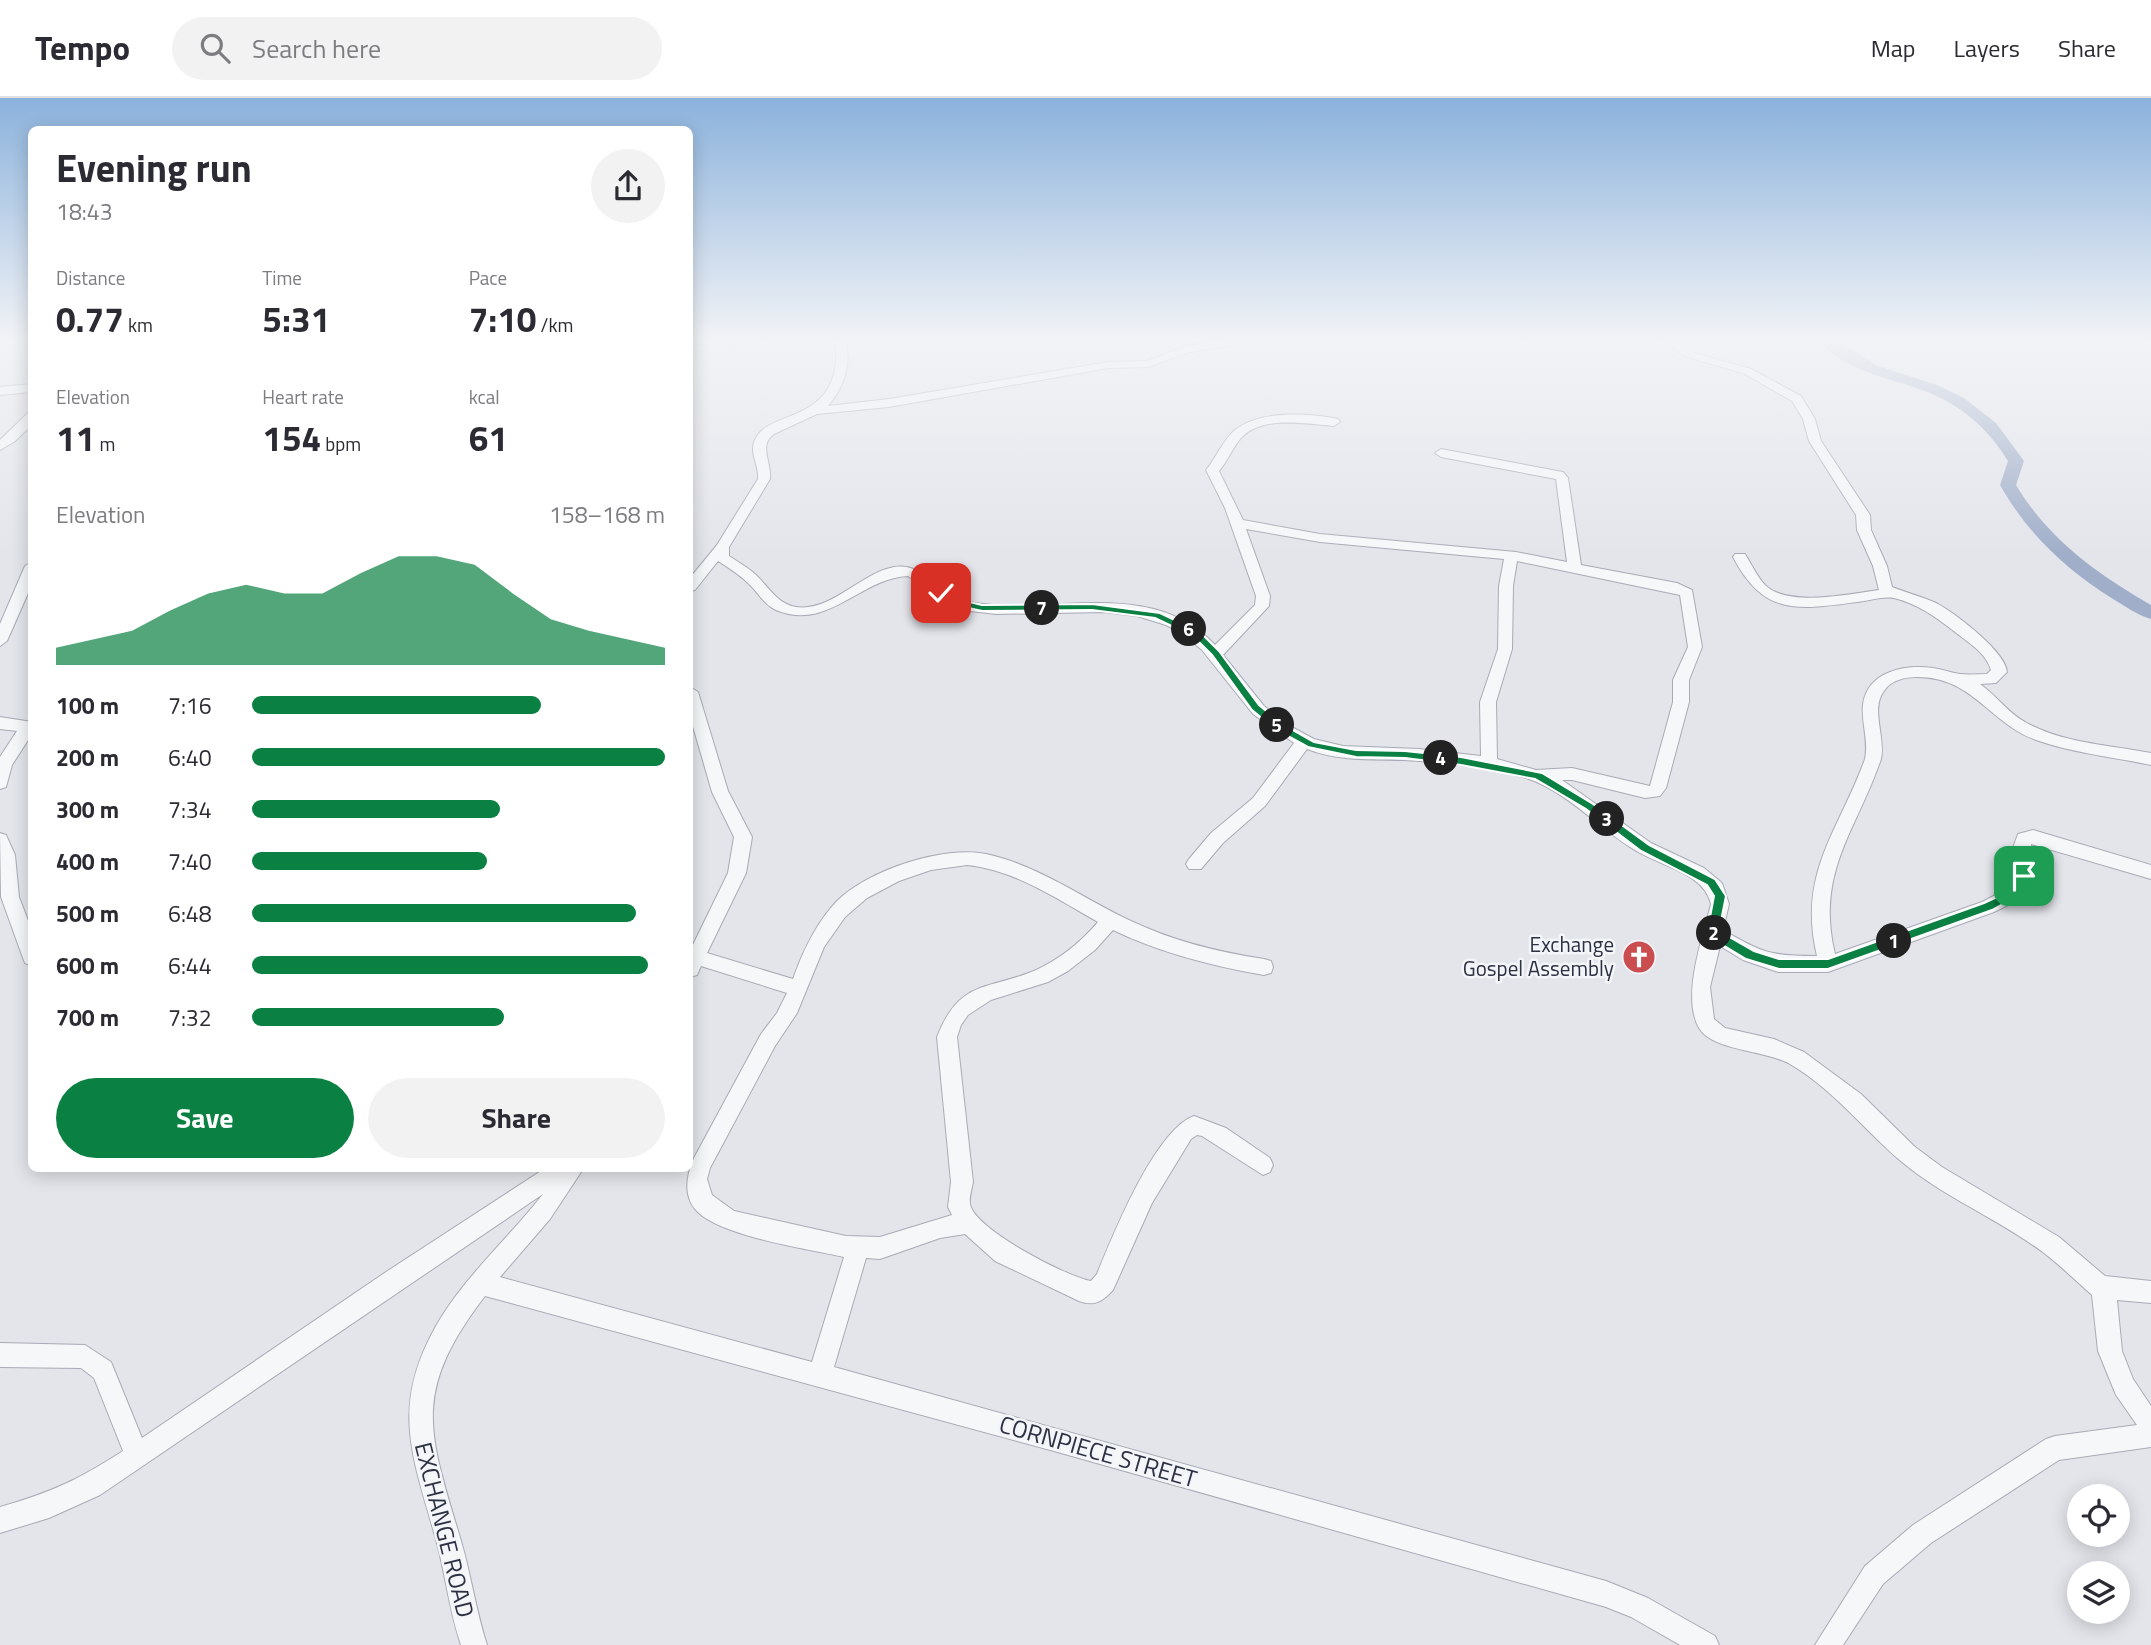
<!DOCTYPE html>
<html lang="en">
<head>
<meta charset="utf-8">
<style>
	body { margin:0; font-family:"Titillium Web",sans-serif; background:#f2f2f3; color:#2b2b33; height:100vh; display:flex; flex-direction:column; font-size:26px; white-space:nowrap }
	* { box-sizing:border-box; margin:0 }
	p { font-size:23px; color:#7c7c81 }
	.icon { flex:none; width:38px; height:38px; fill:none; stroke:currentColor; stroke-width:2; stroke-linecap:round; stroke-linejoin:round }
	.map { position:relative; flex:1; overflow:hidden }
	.sheet { position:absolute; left:28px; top:28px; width:665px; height:1046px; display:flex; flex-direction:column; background:#fff; border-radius:10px; box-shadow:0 4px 18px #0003 }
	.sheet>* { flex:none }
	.controls { position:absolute; left:2067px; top:1386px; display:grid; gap:14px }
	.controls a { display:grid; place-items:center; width:63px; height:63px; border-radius:50%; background:#fff; box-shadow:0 4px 18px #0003; font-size:35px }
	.pin { position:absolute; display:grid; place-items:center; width:60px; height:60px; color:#fff; margin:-30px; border-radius:14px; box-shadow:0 4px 10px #0006 }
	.km { position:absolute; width:35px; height:35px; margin:-18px; border-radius:50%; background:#222; color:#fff; font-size:19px; line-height:35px; text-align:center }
	.round { display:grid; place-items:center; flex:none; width:74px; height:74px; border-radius:37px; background:#f2f2f3 }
	.head { display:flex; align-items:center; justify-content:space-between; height:119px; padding:0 28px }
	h1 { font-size:38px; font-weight:700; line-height:52px }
	.metrics { display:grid; grid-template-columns:repeat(3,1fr); gap:10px; height:119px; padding:7px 28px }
	.metrics div { display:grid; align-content:center }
	.metrics b { font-size:35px; font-weight:700 }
	.metrics small { font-size:19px; font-weight:400 }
	.metrics p { font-size:19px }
	.chart { height:196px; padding:14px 28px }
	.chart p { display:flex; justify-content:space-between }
	.chart svg { width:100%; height:126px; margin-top:7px; fill:#0b8043; opacity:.7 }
	.primary-button { display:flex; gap:14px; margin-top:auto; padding:14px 28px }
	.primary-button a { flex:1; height:80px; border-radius:42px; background:#0b8043; color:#fff; font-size:28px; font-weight:700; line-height:80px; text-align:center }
	.primary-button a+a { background:#f2f2f3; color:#2b2b33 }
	ul { padding:0 28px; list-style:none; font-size:23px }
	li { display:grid; grid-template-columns:112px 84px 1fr; align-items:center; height:52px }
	li i { height:18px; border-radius:9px; background:#0b8043 }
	header { display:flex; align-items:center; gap:42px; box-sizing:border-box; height:98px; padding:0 35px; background:#fff; border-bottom:2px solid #e1e1e2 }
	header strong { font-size:33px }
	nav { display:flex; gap:38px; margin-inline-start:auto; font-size:24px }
	.search { width:490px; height:63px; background:#f2f2f3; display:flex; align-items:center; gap:18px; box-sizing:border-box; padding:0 24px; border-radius:38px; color:#7c7c81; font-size:26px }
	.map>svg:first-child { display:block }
</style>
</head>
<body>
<header>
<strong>Tempo</strong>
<div class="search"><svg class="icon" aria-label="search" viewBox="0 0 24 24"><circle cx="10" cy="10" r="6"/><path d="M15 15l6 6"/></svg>Search here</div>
<nav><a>Map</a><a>Layers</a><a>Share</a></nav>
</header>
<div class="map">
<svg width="2151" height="1547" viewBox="0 0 2151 1547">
	<rect width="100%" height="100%" fill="#e3e5eb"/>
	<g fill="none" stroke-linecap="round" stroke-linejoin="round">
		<!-- river -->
		<path fill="#a0aec9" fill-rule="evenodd" d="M1817 240H1833L1878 268 1937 287 1964 300 1996 325 2024 363 2016 387C2049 442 2097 476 2151 507V521C2137 517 2125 508 2113 501 2065 471 2028 436 2000 387L2008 363C1988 330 1959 305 1922 292 1887 279 1841 272 1817 240Z"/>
		<defs>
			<g id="minor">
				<path d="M690 240H772L740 247 690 246Z"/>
				<path d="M834 240H844C853 264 844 289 828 308L889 301 1108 264 1146 263 1187 248 1238 240H1265L1259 243 1189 254 1148 269 1108 270 889 309 817 316 774 336C758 347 772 365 770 381L729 449V458C738 464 747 469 755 476 768 488 777 506 796 509 831 514 861 475 894 469 926 464 944 500 975 505 1053 517 1153 479 1215 547L1255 507 1256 498 1225 410 1206 372C1216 360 1223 342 1235 332 1259 312 1310 315 1338 321L1340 324 1334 328C1306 326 1262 317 1241 340 1232 350 1228 363 1219 373L1243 422 1320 436 1516 454 1567 464 1556 381 1441 359 1435 355 1441 351 1563 374 1568 380 1581 467 1677 485 1692 492 1702 549 1689 582V604L1666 690 1660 698 1645 700 1572 682H1562L1651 745 1704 770 1722 785 1729 806 1723 832C1763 855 1770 858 1817 858 1797 775 1839 733 1865 661 1869 642 1861 625 1863 606 1868 573 1905 566 1933 570 1942 571 1951 575 1960 576 1969 577 1978 576 1987 576L1991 572C1986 555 1969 545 1955 534 1936 519 1918 506 1894 500 1883 498 1868 503 1857 504 1797 512 1764 518 1733 459L1735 456H1745C1752 467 1757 479 1766 488 1790 509 1849 496 1879 492L1873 468 1857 432 1856 417 1809 343 1803 321 1792 303 1743 275 1687 259 1659 240H1672L1695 255 1751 271 1801 298 1815 321 1821 343 1870 417 1871 432 1887 468 1892 489C1907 495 1924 499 1938 506 1956 516 2006 554 2007 574L1996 585 1980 586C1996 597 2008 615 2025 624 2062 645 2110 647 2151 655V667C2113 659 2073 655 2036 642 1989 625 1973 579 1917 579 1905 579 1891 582 1884 593 1870 611 1886 640 1881 661 1857 732 1815 774 1835 856L1982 804 2013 788 2014 747 2018 736 2033 732 2151 767V781L2031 746 2032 780 2026 798 1994 814 1828 874H1778L1743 862 1720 848 1710 889 1714 921 1725 930 1774 941 1804 954 1861 996 1915 1049 1942 1069 2059 1139 2105 1178 2151 1183V1205L2117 1202 2122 1253 2133 1281 2151 1308V1349L2059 1362 1931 1445 1883 1486 1843 1547H1815L1865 1468 1913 1427 2046 1341 2055 1338 2137 1327 2116 1297 2098 1253 2092 1197C2076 1183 2061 1168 2044 1155 1999 1121 1945 1100 1902 1064 1864 1032 1834 992 1790 966 1766 952 1712 953 1699 930 1681 898 1703 839 1711 806 1704 776 1665 769 1640 755 1602 734 1571 696 1529 681 1489 668 1445 664 1403 662 1370 661 1338 663 1307 651L1265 708 1223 745 1201 771H1189L1186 766 1189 761 1211 735 1253 700 1294 645 1253 616 1202 552 1180 534 1166 527 1137 518 1104 514 996 516 970 513 943 503 908 478C860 480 828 534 776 512 764 507 758 494 749 486 740 477 729 470 718 463L695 492 690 493V480L717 447 758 381C759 368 750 356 754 344 764 315 816 324 832 282 837 268 837 254 834 240ZM1246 431 1320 444 1504 461 1499 488 1498 551 1480 604 1481 658 1419 651 1343 648 1314 641 1288 627 1264 608 1223 557 1269 508 1270 498ZM1517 463 1680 497 1688 549 1673 582V604L1650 688 1572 670 1536 672 1497 661 1496 604 1512 551 1513 488Z"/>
				<path d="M32 286V294L0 297V289Z"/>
				<path d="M32 311 31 328 14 344 0 352V342Z"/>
				<path d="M32 464V486L7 543 0 548V526L25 468Z"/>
				<path d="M690 589 698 594 728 693 752 739 746 775 707 855 793 881C803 853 816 825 837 803 868 772 944 747 986 756 1038 767 1084 801 1131 823 1173 843 1218 854 1264 861L1271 863 1273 869 1271 875 1264 877C1212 868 1161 855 1113 832L1095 852 1068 873 1048 884 991 902 968 917 961 927 957 939 973 1084C972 1090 969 1099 970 1106 974 1131 1067 1179 1091 1183L1097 1176C1113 1137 1155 1032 1194 1018L1226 1030 1270 1060 1273 1067 1270 1074 1263 1077 1202 1038 1197 1037 1191 1041 1152 1105 1113 1192C1103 1203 1094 1209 1079 1203L995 1163 965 1136 940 1140 880 1161 866 1160 834 1269 1606 1483 1648 1500 1715 1538 1719 1547H1680L1631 1519 1606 1509 1054 1353 485 1198C410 1296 429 1334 461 1443 471 1477 476 1513 487 1547H461C450 1515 446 1481 438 1449 415 1363 388 1313 436 1228 464 1179 508 1141 543 1096L100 1397 49 1420 0 1435V1409C50 1395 80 1381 123 1353L94 1280 81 1270 0 1269V1245L85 1247 111 1264 142 1340 386 1174 544 1071H583L550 1121 500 1179 812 1264 844 1159C809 1151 717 1138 695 1111 683 1096 687 1076 694 1060L761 936 777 915 787 895 701 868 697 877 690 879V853L728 775 734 739 712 694 690 618ZM967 767C1015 772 1057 801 1098 824 1081 844 1059 862 1034 873 986 892 959 882 937 939L951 1084 948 1109 952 1117 880 1139 846 1138 734 1113 712 1097 707 1081 710 1070 775 948 797 915 824 849 845 819 867 800 899 783 931 772Z"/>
				<path d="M0 619 32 624V636L12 667 6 689 0 691V659L17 633 0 631Z"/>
				<path d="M0 735 6 737 15 757 19 799 32 833V868L25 865 23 860 1 799Z"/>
			</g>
		</defs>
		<!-- minor casing -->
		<use href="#minor" stroke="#a8abb5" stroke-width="2"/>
		<!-- minor -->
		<use href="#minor" fill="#f6f7f9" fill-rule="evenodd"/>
	</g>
	<!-- sky -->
	<linearGradient id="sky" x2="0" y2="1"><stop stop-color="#8bb2dc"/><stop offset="0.53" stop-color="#f2f3f6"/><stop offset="1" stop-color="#f2f3f6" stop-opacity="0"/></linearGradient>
	<rect width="2151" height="456" fill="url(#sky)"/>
	<!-- route -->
	<path fill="#0b8043" stroke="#fff" stroke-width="2" d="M938 493H945L957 501 982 507 1092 506 1160 515 1200 534 1219 553 1259 607 1282 626 1314 644 1356 652 1405 653 1461 659 1542 675 1593 706 1649 747 1715 781 1726 798 1719 833 1754 853 1779 861H1828L1984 805 2015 791 2018 778 2024 773 2030 778 2026 793 1992 812 1828 871H1779L1746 861 1708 838 1707 835 1714 798 1707 787 1641 753 1586 711 1535 681 1461 667 1405 660 1356 659 1308 649 1275 631 1252 612 1212 557 1193 538 1155 520 1092 512 982 513 951 506 938 497Z"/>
	<!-- icons -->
	<defs>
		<symbol id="church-disc" viewBox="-11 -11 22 22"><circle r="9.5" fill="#ca4e50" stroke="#f3f5f8"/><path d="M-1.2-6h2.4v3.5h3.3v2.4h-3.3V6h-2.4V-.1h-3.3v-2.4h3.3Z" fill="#fff"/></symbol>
	</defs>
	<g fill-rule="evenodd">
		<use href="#church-disc" x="1620" y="840" width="38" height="38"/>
	</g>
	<g text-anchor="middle" stroke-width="5" stroke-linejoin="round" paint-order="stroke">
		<!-- poi labels -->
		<g font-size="21" fill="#2c3143" stroke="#f3f5f8" text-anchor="end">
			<text x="1614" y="854">Exchange<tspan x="1614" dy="24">Gospel Assembly</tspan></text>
		</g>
		<!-- near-street labels -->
		<g font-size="24" fill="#2c3143" stroke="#f3f5f8">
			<text transform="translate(1098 1354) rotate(16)" y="8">CORNPIECE STREET</text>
			<text transform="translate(444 1432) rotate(76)" y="8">EXCHANGE ROAD</text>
		</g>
	</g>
</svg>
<div class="controls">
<a><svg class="icon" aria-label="locate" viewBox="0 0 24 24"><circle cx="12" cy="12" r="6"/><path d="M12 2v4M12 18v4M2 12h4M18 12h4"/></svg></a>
<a><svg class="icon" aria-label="layers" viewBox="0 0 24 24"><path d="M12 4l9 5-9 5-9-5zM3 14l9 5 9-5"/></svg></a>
</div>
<div class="pin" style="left:2024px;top:778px;background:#1e9e55"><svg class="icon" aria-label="arrive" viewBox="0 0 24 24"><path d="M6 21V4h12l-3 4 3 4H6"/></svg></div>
<div class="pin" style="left:941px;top:495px;background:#d93025"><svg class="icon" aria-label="check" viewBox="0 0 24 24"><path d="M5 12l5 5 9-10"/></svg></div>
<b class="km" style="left:1894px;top:843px">1</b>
<b class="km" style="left:1714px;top:835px">2</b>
<b class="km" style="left:1607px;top:721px">3</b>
<b class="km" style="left:1441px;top:660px">4</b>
<b class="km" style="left:1277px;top:627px">5</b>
<b class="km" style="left:1189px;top:531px">6</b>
<b class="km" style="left:1042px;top:510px">7</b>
<section class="sheet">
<div class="head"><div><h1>Evening run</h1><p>18:43</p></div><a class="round"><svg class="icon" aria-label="share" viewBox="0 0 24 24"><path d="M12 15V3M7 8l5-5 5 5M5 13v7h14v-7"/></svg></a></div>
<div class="metrics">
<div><p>Distance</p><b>0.77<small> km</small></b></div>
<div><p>Time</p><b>5:31</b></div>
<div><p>Pace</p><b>7:10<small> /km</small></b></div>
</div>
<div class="metrics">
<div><p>Elevation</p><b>11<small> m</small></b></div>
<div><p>Heart rate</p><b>154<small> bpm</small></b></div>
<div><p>kcal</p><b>61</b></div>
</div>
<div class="chart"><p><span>Elevation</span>158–168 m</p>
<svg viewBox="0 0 160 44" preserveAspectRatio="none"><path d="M0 44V38L10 35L20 32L30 25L40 19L50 16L60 19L70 19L80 12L90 6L100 6L110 9L120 19L130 28L140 32L150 35L160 38V44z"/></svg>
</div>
<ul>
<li><b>100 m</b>7:16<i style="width:70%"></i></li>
<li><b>200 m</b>6:40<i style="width:100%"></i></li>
<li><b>300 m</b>7:34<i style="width:60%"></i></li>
<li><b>400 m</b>7:40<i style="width:57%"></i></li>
<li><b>500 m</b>6:48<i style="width:93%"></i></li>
<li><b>600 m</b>6:44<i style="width:96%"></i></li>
<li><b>700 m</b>7:32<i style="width:61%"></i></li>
</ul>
<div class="primary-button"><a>Save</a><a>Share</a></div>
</section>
</div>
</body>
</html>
